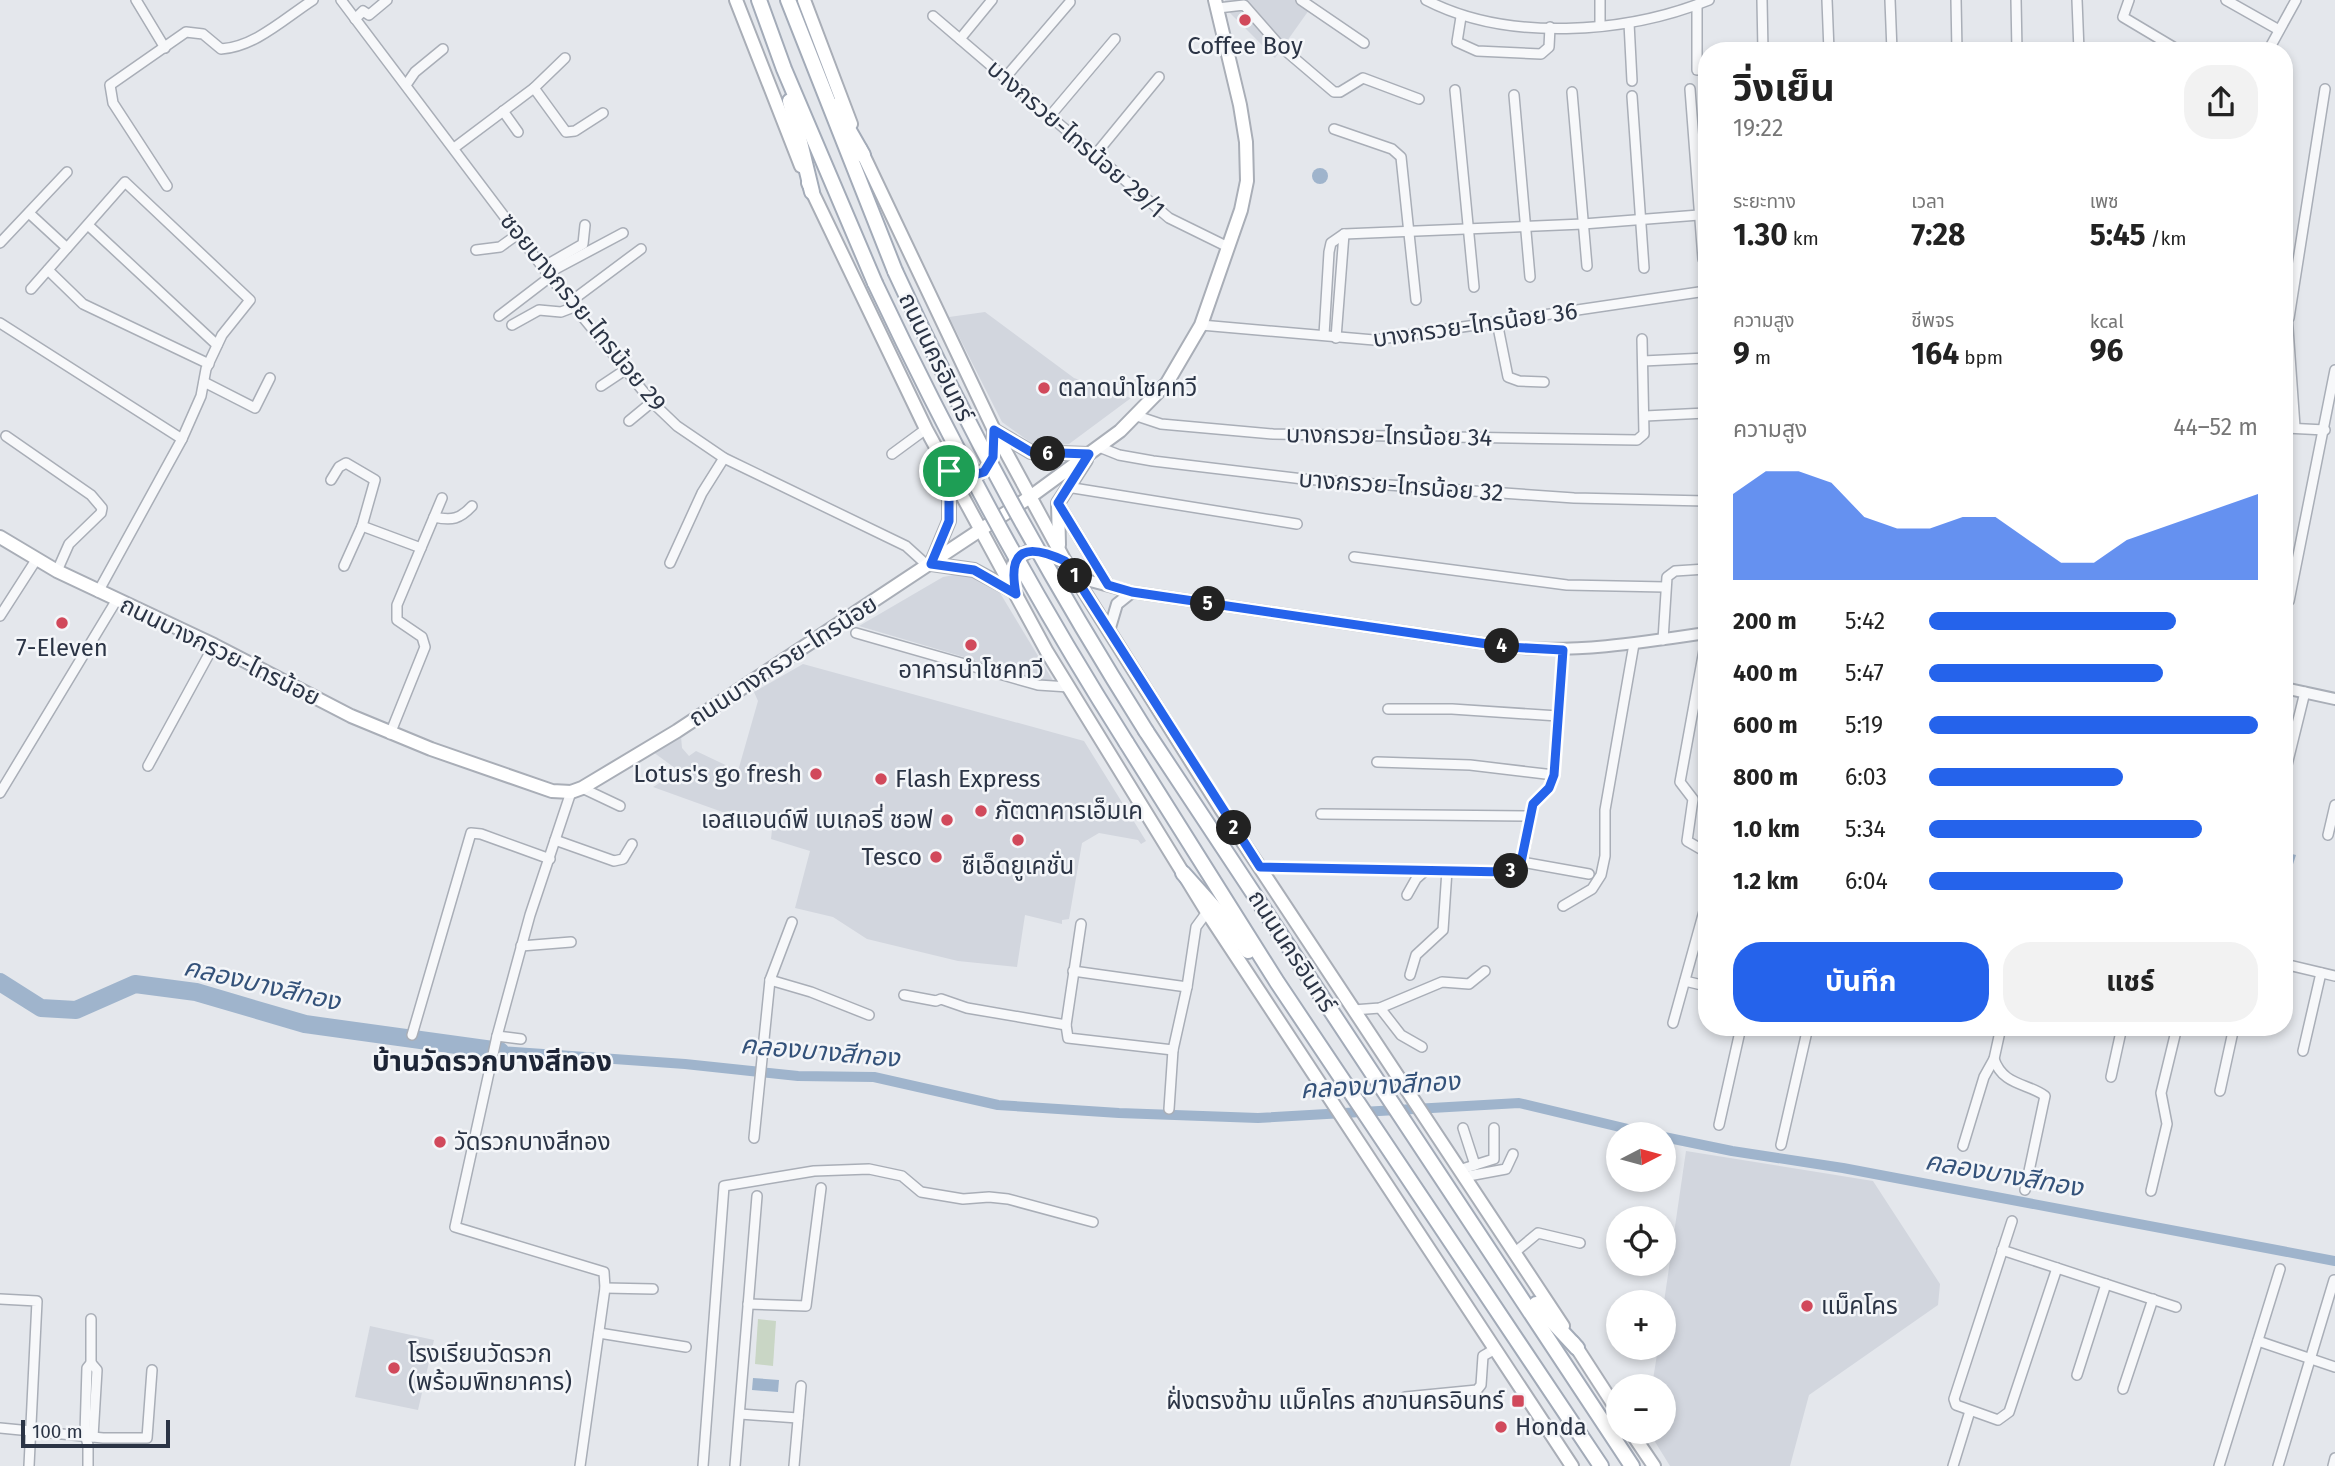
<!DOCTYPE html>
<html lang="th">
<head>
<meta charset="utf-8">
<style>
	body { margin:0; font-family:"Fira Sans","Noto Sans Thai",sans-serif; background:#f2f2f2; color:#222; height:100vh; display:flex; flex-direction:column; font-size:26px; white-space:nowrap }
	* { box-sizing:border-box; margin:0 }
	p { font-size:23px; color:#767676 }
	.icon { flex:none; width:38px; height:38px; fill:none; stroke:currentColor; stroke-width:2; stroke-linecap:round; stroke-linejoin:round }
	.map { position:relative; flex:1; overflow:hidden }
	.drawer { position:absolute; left:1698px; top:42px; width:595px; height:994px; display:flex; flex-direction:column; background:#fff; border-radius:28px; box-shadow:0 4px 10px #0003 }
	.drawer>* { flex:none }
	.needle { width:46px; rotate:84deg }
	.controls { position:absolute; left:1606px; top:1122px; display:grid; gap:14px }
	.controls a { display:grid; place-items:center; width:70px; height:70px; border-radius:50%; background:#fff; box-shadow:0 4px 10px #0003; font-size:35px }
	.scale { position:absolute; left:21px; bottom:18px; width:149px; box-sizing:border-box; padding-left:7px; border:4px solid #2b3445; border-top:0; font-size:19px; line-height:24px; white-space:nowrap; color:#2b3445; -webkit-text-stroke:5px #f4f6f9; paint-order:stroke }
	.pin { position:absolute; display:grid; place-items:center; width:60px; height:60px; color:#fff; margin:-30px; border:4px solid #fff; border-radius:50%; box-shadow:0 2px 7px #0007 }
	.km { position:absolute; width:35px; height:35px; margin:-18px; border-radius:50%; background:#222; color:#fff; font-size:19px; line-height:35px; text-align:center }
	.round { display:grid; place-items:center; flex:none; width:74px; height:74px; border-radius:28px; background:#f2f2f2 }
	.summary { display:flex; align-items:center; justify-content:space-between; height:119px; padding:0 35px }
	h1 { font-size:38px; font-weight:700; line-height:52px }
	.metrics { display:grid; grid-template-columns:repeat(3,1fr); gap:10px; height:119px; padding:7px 35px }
	.metrics div { display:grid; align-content:center }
	.metrics b { font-size:30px; font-weight:700 }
	.metrics small { font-size:19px; font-weight:400 }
	.metrics p { font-size:19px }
	.chart { height:196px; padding:14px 35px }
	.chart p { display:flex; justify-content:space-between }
	.chart svg { width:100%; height:126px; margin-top:7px; fill:#2563eb; opacity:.7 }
	.button { display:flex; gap:14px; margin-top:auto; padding:14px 35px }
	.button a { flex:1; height:80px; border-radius:28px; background:#2563eb; color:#fff; font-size:28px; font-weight:700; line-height:80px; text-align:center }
	.button a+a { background:#f2f2f2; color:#222 }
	ul { padding:0 35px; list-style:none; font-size:23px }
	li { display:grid; grid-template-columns:112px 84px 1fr; align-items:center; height:52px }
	li i { height:18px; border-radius:9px; background:#2563eb }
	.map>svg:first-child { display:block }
</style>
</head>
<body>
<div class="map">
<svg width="2335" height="1466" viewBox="0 0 2335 1466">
	<rect width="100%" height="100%" fill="#e4e7ec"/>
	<!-- built -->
	<g fill="#d2d6de">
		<path d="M1225 0H1297L1309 10 1275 58 1229 12Z"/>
		<path d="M985 312 1074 378 1131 398 1069 444 1037 447 1002 422 949 317Z"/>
		<path d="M959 574 976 575 1000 593 1055 684 859 626 943 577Z"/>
		<path d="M803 664 1084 741 1146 841 1141 844 1138 840 1099 833 1082 843 1069 919 1062 920V924L1025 915 1017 967 958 961 867 939 833 917 795 908 810 851 771 839 772 830 653 787 679 771 653 752 681 736 682 748 689 756 696 751 738 771 758 701 754 692Z"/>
		<path d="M1686 1151 1873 1181 1940 1284 1938 1305 1809 1395 1790 1466H1670L1649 1432H1664V1386H1652L1658 1348H1664V1302Z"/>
		<path d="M370 1326 434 1340 418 1410 355 1397Z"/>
	</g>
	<!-- green -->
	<path fill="#c9d6c5" d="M758 1319 776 1321 773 1366 755 1364Z"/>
	<!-- water -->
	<g fill="#9fb4cc">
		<circle cx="1320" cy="176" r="8"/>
		<path d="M2288 853 2296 855 2289 877 2284 876V857Z"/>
		<path d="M753 1378 779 1380 778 1392 752 1390Z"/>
	</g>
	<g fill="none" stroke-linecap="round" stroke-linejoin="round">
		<!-- canal -->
		<g stroke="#9fb4cc" stroke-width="10">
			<path d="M500 1051 685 1064 798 1076 874 1077 998 1105 1119 1113 1258 1118 1519 1103 1649 1134"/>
			<path d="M1664 1137 1732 1151 1843 1168 2335 1261"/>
		</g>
		<!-- river -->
		<path stroke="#9fb4cc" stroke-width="18" d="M0 982 41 1008 76 1010 135 984 196 992 305 1024 500 1051"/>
		<defs>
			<g id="minor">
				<path d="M136 0 165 48"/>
				<path d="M341 0 550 277 652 402 677 426 724 458 906 546 928 566"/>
				<path d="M1301 0 1364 43"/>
				<path d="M1426 0C1507 42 1625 34 1709 0"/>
				<path d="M1600 0V26"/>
				<path d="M1762 0 1763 51"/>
				<path d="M1827 0 1829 51"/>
				<path d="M1890 0 1892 51"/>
				<path d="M1956 0 1957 51"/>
				<path d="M2016 0 2017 51"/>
				<path d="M2077 0 2079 51"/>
				<path d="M2129 0 2123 17 2180 51"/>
				<path d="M2226 0 2279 30"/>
				<path d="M1697 5V70"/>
				<path d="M1218 8 1244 5 1280 46 1334 92H1340L1363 78 1419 99"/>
				<path d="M933 16 1169 218 1228 247"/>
				<path d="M1461 17 1457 42 1477 51 1541 54 1549 47 1550 27"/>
				<path d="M355 19 363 11 369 15 387 0"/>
				<path d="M1629 23 1632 81"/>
				<path d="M960 39 992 0"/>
				<path d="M2268 51 2296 0"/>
				<path d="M1005 78 1070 2"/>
				<path d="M406 85 415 72 443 49"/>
				<path d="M534 88 565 58"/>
				<path d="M1690 89 1703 259"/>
				<path d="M1455 90 1474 287"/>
				<path d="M1572 92 1587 266"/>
				<path d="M1514 95 1530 277"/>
				<path d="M1632 96 1644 268"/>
				<path d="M503 111 518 132"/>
				<path d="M1050 116 1115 39"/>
				<path d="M1334 129 1392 149 1401 157 1416 300"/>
				<path d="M454 148 534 88 566 132 575 131 603 113"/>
				<path d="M1095 155 1159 77"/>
				<path d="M167 186 113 103 110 85 186 32 203 34 221 49C255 47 285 18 313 0"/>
				<path d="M29 213 67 248"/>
				<path d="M88 225 217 345"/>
				<path d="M0 243 67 172"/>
				<path d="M476 250 500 247 518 234"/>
				<path d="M543 267 583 244 585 225"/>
				<path d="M48 270 83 304 209 364"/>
				<path d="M2284 272 2295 427"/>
				<path d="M548 273 623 233"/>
				<path d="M31 289 125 182 250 300 222 335 206 369 201 396 182 439 98 592"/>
				<path d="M570 302 641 249"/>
				<path d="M499 316 550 277"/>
				<path d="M2289 318 2325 89"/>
				<path d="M1497 322 1508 377 1519 381 1544 382"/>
				<path d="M0 323 182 439"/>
				<path d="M512 325 539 310 561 312 574 307"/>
				<path d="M1201 325 1374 340 1706 291"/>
				<path d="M1324 335 1329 252 1331 243 1344 234 1583 224 1699 215"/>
				<path d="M1336 338 1344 234"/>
				<path d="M1643 361 1706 358"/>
				<path d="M204 382 255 408 270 378"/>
				<path d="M601 386 625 370"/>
				<path d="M1137 416 1161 424 1273 434 1637 440 1644 434 1642 339"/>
				<path d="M1645 416 1706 413"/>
				<path d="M629 421 652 402"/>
				<path d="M2284 428 2325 430"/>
				<path d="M6 436 91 495 102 508 101 513 69 544 57 571"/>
				<path d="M1099 447 1119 455 1153 461 1303 479 1574 498 1706 501"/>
				<path d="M892 454 926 429"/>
				<path d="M331 480 339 467 346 463 375 480 362 526"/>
				<path d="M1067 487 1297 524"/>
				<path d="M434 517C452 521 460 519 472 506"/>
				<path d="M1354 557 1567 585 1665 587"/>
				<path d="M670 563 702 493 724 458"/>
				<path d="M344 566 362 526 421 548"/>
				<path d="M2289 601 2335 370"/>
				<path d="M0 616 36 560"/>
				<path d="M856 633 1038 685 1069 687"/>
				<path d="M1706 639 1680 782 1693 799 1687 841 1706 852"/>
				<path d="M1663 640 1667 577 1675 571 1706 569"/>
				<path d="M1388 709H1452L1558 716"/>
				<path d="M390 734 425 647 422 637 397 620V605L442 498"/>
				<path d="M1377 762 1470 765 1554 775"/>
				<path d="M148 766 214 645"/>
				<path d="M2284 777 2305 692"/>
				<path d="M582 788 620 806"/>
				<path d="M571 792 530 915 497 1036 455 1227 604 1272 605 1288 580 1466"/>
				<path d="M0 793 116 601"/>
				<path d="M1321 814 1530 816"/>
				<path d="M2328 835 2335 805"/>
				<path d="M555 840 614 861 623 859 632 844"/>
				<path d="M1522 862 1589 874"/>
				<path d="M1260 867 1505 872 1517 869 1522 862 1533 805 1549 788 1554 775 1563 650"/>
				<path d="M1407 895 1416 879 1426 870"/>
				<path d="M1563 906 1592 889 1601 875 1605 856V810L1634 644"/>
				<path d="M1081 924 1066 1025 1068 1038 1173 1050 1187 987 1196 927 1207 912"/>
				<path d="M521 946 571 942"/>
				<path d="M2284 964 2335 976"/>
				<path d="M1073 971 1187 987"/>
				<path d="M1410 975 1416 955 1443 930 1447 870"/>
				<path d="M770 980 811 992 869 1015"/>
				<path d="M1685 981 1706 986"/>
				<path d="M904 995 936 1001 941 999 967 1008 1066 1025"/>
				<path d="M1380 1008 1401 1035 1422 1047"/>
				<path d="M1353 1010 1380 1008 1442 982 1469 984 1485 971"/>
				<path d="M1673 1023 1706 904"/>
				<path d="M412 1035 471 833 481 834 550 859"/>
				<path d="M497 1036 521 1039"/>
				<path d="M2303 1051 2321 973"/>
				<path d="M1994 1059C2003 1086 2028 1083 2045 1096L2025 1190"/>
				<path d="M2111 1077 2122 1027"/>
				<path d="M2220 1091 2234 1027"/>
				<path d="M1169 1109 1173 1050"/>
				<path d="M1719 1125 1741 1027"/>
				<path d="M1463 1128 1475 1165"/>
				<path d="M754 1138 770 980 792 922"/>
				<path d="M1781 1145 1808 1027"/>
				<path d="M1963 1146 1984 1077 1994 1059 2001 1027"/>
				<path d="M1459 1170 1494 1159V1128"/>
				<path d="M1463 1177 1506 1169 1513 1154"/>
				<path d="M2151 1191 2167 1124 2161 1093 2177 1027"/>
				<path d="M2012 1221 1954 1399 1956 1405 1998 1420 2009 1412 2057 1268"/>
				<path d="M2002 1250 2176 1307"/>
				<path d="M1514 1253 1538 1233 1580 1243"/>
				<path d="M605 1288 653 1289"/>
				<path d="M0 1299 37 1301 29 1466"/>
				<path d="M748 1304 806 1306 821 1188"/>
				<path d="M599 1333 686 1347"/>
				<path d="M2258 1341 2335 1367"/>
				<path d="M91 1363 97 1370 93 1437"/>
				<path d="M2077 1375 2106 1284"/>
				<path d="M2123 1389 2153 1299"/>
				<path d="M1405 1397 1477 1390 1481 1385 1483 1356 1495 1349"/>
				<path d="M740 1414 798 1418"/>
				<path d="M0 1428 103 1438H147L152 1370"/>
				<path d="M88 1466V1445L85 1434 87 1368 91 1363V1319"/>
				<path d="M703 1466 724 1186 814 1171 869 1169 902 1176 921 1192 963 1199 989 1197 1008 1199 1093 1222"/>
				<path d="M735 1466 757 1196"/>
				<path d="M794 1466 801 1386"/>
				<path d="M1953 1466 1970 1411"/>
				<path d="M2219 1466 2280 1269"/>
				<path d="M2278 1466 2334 1280"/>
				<path d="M2333 1466 2335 1458"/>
			</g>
			<g id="tertiary">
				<path d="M1058 503 1108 585"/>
				<path d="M1075 577 1132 592 1508 647C1576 653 1640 643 1706 633"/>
				<path d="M1109 631 1117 604 1132 592"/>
				<path d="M2284 688 2335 699"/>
			</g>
			<g id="secondary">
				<path d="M736 0 801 166"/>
				<path d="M804 0 851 124"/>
				<path d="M860 148 994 430 1065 561 1221 809 1563 1326"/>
				<path d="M808 183 926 429 1047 652 1207 912 1572 1466"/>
				<path d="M997 432 1031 452 1089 454"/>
				<path d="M964 476H976L990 466 994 434"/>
				<path d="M0 537 57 571 214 645 351 716 431 749 552 791 571 792 582 788 677 731 1030 497 1120 431 1167 383 1201 325 1241 210 1247 181 1246 142 1240 105 1215 0"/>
				<path d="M1059 545 1058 503 1086 460"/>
				<path d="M931 564 949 521V477"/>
				<path d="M931 564 974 570 1013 591"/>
				<path d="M1013 566 1015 559 1031 550 1065 561"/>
				<path d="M1573 1342 1619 1413"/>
				<path d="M1631 1432 1654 1466"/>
			</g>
			<g id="primary">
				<path d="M759 0 784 69 875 283"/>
				<path d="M788 0 895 271"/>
				<path d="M790 101 812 192"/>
				<path d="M835 106 863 155"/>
				<path d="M1146 731 1632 1466"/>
				<path d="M1126 742 1277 982 1601 1466"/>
				<path d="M1183 873 1226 921 1248 951"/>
				<path d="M1536 1304 1577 1348"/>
			</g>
		</defs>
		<!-- minor casing -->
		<use href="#minor" stroke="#a9aeb7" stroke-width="12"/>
		<!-- tertiary casing -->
		<use href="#tertiary" stroke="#a9aeb7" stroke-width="14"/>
		<!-- secondary casing -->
		<use href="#secondary" stroke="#a9aeb7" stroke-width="16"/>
		<!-- primary casing -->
		<use href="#primary" stroke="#a3abb8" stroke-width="18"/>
		<!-- minor -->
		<use href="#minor" stroke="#f7f8fa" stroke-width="9"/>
		<!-- tertiary -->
		<use href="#tertiary" stroke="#f7f8fa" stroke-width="10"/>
		<!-- secondary -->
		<use href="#secondary" stroke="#fff" stroke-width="12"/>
		<!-- primary -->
		<use href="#primary" stroke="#fff" stroke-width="14"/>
		<defs>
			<g id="primary-bridge">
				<path d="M895 271C968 431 1052 582 1146 731"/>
				<path d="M875 283C950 442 1032 594 1126 742"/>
			</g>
		</defs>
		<!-- primary-bridge casing -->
		<use href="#primary-bridge" stroke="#a3abb8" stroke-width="18" stroke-linecap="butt"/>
		<!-- primary-bridge -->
		<use href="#primary-bridge" stroke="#fff" stroke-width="14"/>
	</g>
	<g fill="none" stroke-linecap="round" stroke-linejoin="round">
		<defs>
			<path id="route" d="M994 430 1031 452 1089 454 1058 503 1108 585 1132 592 1508 647 1563 650 1554 775 1549 788 1533 804 1520 867 1505 872 1260 867 1065 561C1027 543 1007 548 1016 594L974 570 931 564 949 521V471L967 477 984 472 993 457Z"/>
		</defs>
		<!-- route casing -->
		<use href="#route" stroke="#fff" stroke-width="14"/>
		<!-- route -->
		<use href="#route" stroke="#2563eb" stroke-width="9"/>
	</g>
	<!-- markers -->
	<g fill="#d1495b" stroke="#f4f6f9" stroke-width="2.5">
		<circle cx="1245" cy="20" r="7"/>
		<circle cx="1044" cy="388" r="7"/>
		<circle cx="62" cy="623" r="7"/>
		<circle cx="971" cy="645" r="7"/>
		<circle cx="816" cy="774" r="7"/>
		<circle cx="881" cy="779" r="7"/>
		<circle cx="981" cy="811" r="7"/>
		<circle cx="947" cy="820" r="7"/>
		<circle cx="1018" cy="840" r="7"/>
		<circle cx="936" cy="857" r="7"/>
		<circle cx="440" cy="1142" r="7"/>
		<circle cx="1807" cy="1306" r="7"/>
		<circle cx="394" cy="1368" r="7"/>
		<rect x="1511" y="1394" width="14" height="14" rx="3.5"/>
		<circle cx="1501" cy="1427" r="7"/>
	</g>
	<g text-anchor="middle" stroke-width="5" stroke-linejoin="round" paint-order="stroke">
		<!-- poi labels -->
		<g font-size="24" fill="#2b3445" stroke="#f4f6f9" text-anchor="start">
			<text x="1245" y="54" text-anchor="middle">Coffee Boy</text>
			<text x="1058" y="396">ตลาดนำโชคทวี</text>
			<text x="62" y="656" text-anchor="middle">7-Eleven</text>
			<text x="971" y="678" text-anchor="middle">อาคารนำโชคทวี</text>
			<text x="802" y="782" text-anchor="end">Lotus's go fresh</text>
			<text x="895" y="787">Flash Express</text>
			<text x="995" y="819">ภัตตาคารเอ็มเค</text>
			<text x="933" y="828" text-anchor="end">เอสแอนด์พี เบเกอรี่ ชอฟ</text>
			<text x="922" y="865" text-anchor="end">Tesco</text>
			<text x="1018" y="874" text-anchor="middle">ซีเอ็ดยูเคชั่น</text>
			<text x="454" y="1150">วัดรวกบางสีทอง</text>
			<text x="1821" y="1314">แม็คโคร</text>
			<text x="408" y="1362">โรงเรียนวัดรวก<tspan x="408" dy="28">(พร้อมพิทยาคาร)</tspan></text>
			<text x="1504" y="1409" text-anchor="end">ฝั่งตรงข้าม แม็คโคร สาขานครอินทร์</text>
			<text x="1515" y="1435">Honda</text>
		</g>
		<!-- street labels -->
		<g font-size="24" fill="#2b3445" stroke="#f4f6f9">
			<text transform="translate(1076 139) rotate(41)" y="8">บางกรวย-ไทรน้อย 29/1</text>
			<text transform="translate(583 312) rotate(51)" y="8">ซอยบางกรวย-ไทรน้อย 29</text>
			<text transform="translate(1475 325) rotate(-8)" y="8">บางกรวย-ไทรน้อย 36</text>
			<text transform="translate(936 357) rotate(64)" y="8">ถนนนครอินทร์</text>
			<text transform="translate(1389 436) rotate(1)" y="8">บางกรวย-ไทรน้อย 34</text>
			<text transform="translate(1401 486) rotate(4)" y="8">บางกรวย-ไทรน้อย 32</text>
			<text transform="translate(220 651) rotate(26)" y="8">ถนนบางกรวย-ไทรน้อย</text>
			<text transform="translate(783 661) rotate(-33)" y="8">ถนนบางกรวย-ไทรน้อย</text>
			<text transform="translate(1292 951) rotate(57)" y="8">ถนนนครอินทร์</text>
		</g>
		<!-- water labels -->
		<g font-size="26" font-style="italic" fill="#34527a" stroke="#f4f6f9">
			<text transform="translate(262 984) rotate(13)" y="9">คลองบางสีทอง</text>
			<text transform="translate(820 1051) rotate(5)" y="9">คลองบางสีทอง</text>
			<text transform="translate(1380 1085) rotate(-3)" y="9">คลองบางสีทอง</text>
			<text transform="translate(2004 1174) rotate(10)" y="9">คลองบางสีทอง</text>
		</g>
		<!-- quarter labels -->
		<g font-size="28" font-weight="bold" fill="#1d2536" stroke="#f4f6f9">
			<text x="492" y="1071">บ้านวัดรวกบางสีทอง</text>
		</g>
	</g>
</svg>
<div class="controls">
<a><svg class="needle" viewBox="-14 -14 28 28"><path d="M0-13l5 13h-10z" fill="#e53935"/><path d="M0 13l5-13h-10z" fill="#767676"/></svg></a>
<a><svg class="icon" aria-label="locate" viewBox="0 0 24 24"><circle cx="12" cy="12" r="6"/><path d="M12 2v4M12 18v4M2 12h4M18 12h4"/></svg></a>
<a>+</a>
<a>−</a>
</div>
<div class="scale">100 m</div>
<div class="pin" style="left:949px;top:471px;background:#1e9e55"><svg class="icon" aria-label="arrive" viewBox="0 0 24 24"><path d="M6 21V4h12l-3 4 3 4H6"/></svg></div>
<b class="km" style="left:1075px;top:576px">1</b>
<b class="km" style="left:1234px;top:828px">2</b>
<b class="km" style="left:1511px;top:871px">3</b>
<b class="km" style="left:1502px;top:646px">4</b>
<b class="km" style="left:1208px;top:604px">5</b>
<b class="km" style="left:1048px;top:454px">6</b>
<section class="drawer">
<div class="summary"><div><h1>วิ่งเย็น</h1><p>19:22</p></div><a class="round"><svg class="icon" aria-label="share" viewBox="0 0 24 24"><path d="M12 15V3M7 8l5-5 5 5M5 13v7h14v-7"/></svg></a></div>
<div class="metrics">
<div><p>ระยะทาง</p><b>1.30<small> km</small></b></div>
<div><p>เวลา</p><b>7:28</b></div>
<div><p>เพซ</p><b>5:45<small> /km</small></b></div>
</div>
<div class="metrics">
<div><p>ความสูง</p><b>9<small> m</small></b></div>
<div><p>ชีพจร</p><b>164<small> bpm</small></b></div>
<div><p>kcal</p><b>96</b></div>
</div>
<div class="chart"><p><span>ความสูง</span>44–52 m</p>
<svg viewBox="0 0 160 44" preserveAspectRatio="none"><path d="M0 44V14L10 6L20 6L30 10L40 22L50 26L60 26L70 22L80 22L90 30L100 38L110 38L120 30L130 26L140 22L150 18L160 14V44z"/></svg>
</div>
<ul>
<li><b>200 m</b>5:42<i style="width:75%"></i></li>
<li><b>400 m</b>5:47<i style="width:71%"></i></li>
<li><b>600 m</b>5:19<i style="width:100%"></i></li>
<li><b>800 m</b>6:03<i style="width:59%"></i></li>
<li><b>1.0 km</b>5:34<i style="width:83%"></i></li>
<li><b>1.2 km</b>6:04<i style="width:59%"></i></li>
</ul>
<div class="button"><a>บันทึก</a><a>แชร์</a></div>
</section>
</div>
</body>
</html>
